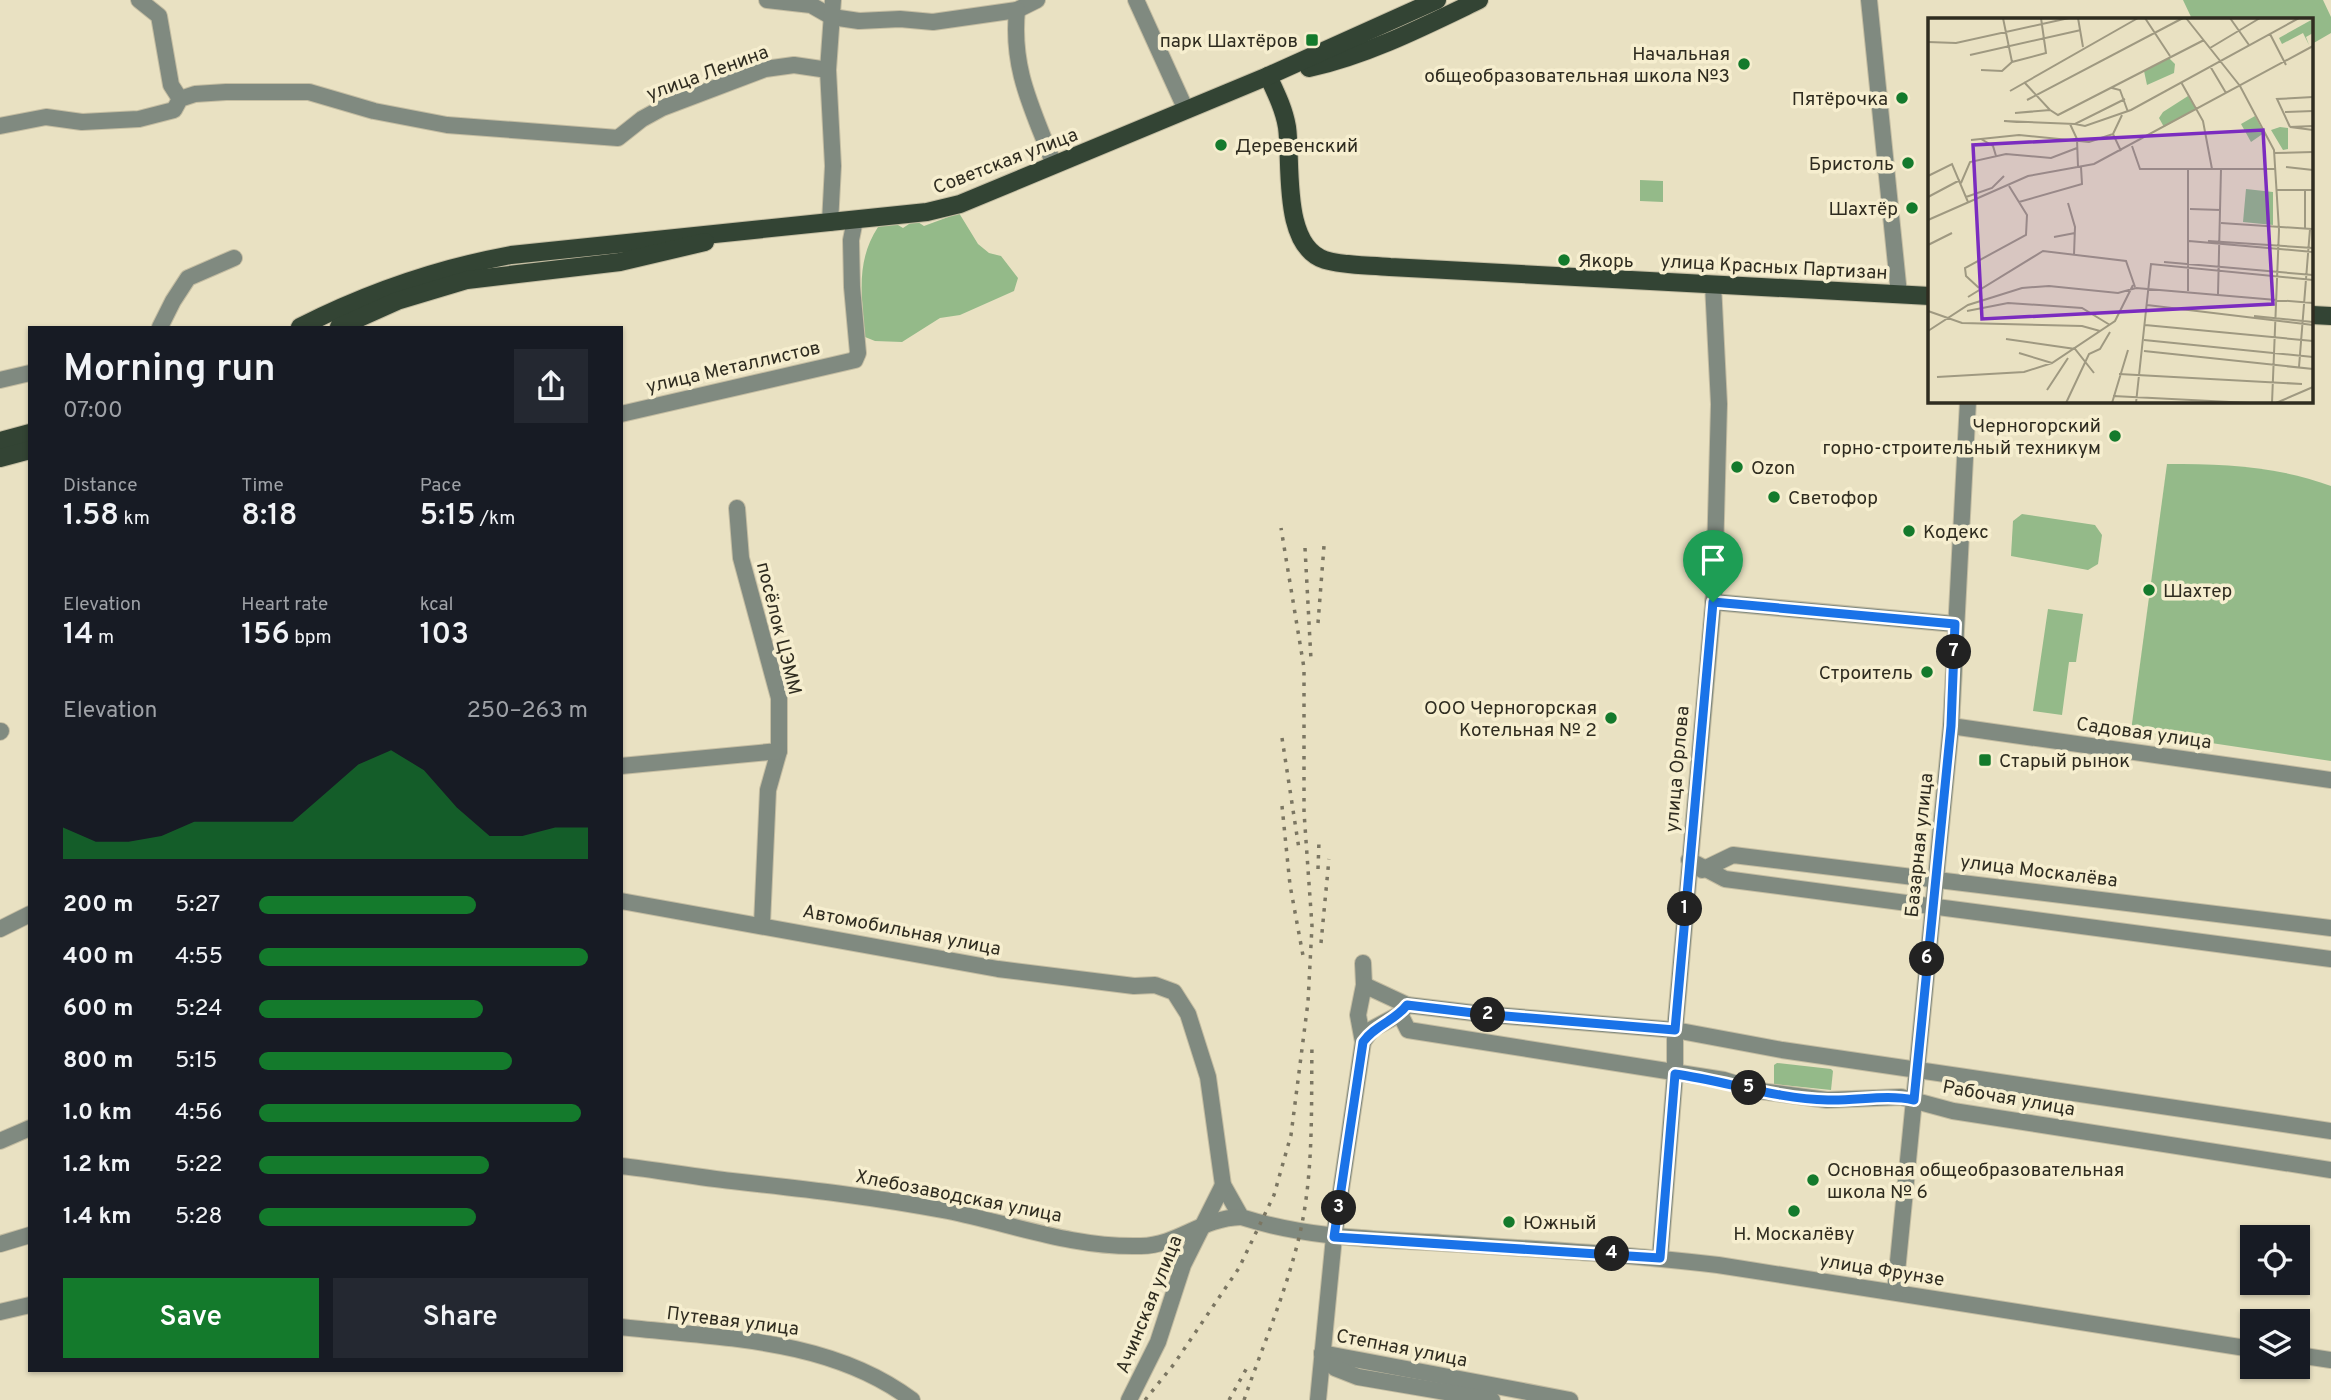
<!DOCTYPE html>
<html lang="en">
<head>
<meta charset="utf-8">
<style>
	body { margin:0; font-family:Overpass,sans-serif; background:#242831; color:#f1f3f6; height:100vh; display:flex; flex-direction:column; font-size:26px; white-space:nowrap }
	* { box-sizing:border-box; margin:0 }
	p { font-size:23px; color:#9ea1a6 }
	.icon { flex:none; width:38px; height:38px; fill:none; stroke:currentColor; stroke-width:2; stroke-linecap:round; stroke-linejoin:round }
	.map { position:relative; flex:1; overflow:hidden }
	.details { position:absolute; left:28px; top:326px; width:595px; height:1046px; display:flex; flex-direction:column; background:#171b24; border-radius:0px; box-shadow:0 2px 5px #0004 }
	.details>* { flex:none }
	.controls { position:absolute; left:2240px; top:1225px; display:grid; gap:14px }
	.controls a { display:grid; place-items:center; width:70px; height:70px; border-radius:0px; background:#171b24; box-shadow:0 2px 5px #0004; font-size:35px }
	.pin { position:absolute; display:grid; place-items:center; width:60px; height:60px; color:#fff; margin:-72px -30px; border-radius:50% 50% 50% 0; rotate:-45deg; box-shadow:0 0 7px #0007 }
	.pin .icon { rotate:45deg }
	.km { position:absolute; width:35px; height:35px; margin:-18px; border-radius:50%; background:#222; color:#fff; font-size:19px; line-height:35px; text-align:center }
	.round { display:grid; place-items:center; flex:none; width:74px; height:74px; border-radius:0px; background:#242831 }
	.head { display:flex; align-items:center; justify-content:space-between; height:119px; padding:0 35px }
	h1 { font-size:38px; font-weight:600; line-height:52px }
	.metrics { display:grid; grid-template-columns:repeat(3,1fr); gap:10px; height:119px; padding:7px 35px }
	.metrics div { display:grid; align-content:center }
	.metrics b { font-size:30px; font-weight:600 }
	.metrics small { font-size:19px; font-weight:400 }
	.metrics p { font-size:19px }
	.chart { height:196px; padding:14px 35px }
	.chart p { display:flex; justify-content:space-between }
	.chart svg { width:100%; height:126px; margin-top:7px; fill:#147a2c; opacity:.7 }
	.primary-button { display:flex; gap:14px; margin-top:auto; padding:14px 35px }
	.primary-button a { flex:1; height:80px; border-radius:0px; background:#147a2c; color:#fff; font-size:28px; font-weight:600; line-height:80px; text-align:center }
	.primary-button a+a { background:#242831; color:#f1f3f6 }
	ul { padding:0 35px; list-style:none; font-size:23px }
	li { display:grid; grid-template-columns:112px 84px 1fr; align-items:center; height:52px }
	li i { height:18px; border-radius:9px; background:#147a2c }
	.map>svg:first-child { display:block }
</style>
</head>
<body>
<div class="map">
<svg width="2331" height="1400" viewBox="0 0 2331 1400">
	<rect width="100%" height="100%" fill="#e9e1c2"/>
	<!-- green -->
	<g fill="#94ba89">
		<path d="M2183 0H2323L2331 17V33L2312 44V19H2192Z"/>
		<path d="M1640 180 1663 181V202L1640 201Z"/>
		<path d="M959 213 978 244 989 253 1001 256 1018 278 1014 291 960 315 940 318 902 342 875 341 865 337C862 298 855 262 878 227L893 222 903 228 915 220 924 226Z"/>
		<path d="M2167 464C2224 464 2277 466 2331 486V761L2131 731Z"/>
		<path d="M2022 514 2095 525 2102 535 2098 564 2088 570 2011 556 2013 521Z"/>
		<path d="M2048 609 2083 614 2076 662H2069L2062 715 2033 711Z"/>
		<path d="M1777 1063 1831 1069 1833 1071 1831 1090 1774 1084V1065Z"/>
	</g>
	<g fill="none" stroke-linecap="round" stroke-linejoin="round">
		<defs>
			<g id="minor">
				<path d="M139 0 159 16 171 85 180 99"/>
				<path d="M767 0 811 5 832 17 859 21 900 19 933 22 1017 10 1037 0"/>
				<path d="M1136 0 1186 110"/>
				<path d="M1869 0 1899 294"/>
				<path d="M1017 10C1011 71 1033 109 1054 165"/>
				<path d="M0 126 46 117 82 122 139 119 174 110 180 99 195 94 226 92H309L374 111 447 125 618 138 642 119 662 108 765 69 794 65 828 70"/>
				<path d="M830 223 833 166 828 70 833 0"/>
				<path d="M160 327 173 301 188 278 234 258"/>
				<path d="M0 380 30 373"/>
				<path d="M621 414 855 360 858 353 852 287 851 240 855 220"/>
				<path d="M737 508 741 558 779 698V751L768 790 762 924"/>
				<path d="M1713 602 1955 624"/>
				<path d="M1951 726 2331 780"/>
				<path d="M0 732 1 731"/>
				<path d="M621 766 779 751"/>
				<path d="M1689 860 1725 879 2331 959"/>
				<path d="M1702 870 1733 855 2331 928"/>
				<path d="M621 901 998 969 1134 986 1155 985 1174 992 1188 1014 1208 1077 1223 1185 1241 1217C1307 1238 1373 1239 1442 1243 1534 1249 1627 1254 1718 1265L2252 1349"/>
				<path d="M0 929 30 914"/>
				<path d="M1363 963 1364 985"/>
				<path d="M1400 1014 1407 1005 1482 1014 1675 1030 1782 1050 2331 1131"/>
				<path d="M1363 1042 1358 1015 1364 985 1407 1005"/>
				<path d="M0 1141 30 1128"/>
				<path d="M621 1166C658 1170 695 1177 732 1181 804 1189 876 1197 948 1211 1012 1224 1074 1248 1141 1246 1179 1245 1201 1218 1241 1217"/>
				<path d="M0 1244 30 1235"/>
				<path d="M1660 1258 1675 1074V1030L1714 594 1719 404 1713 284"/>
				<path d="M1895 1292 1951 726 1968 401"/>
				<path d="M0 1312 30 1305"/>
				<path d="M621 1327C719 1338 830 1338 912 1400"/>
				<path d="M1322 1353 1570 1400"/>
				<path d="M1322 1353 1335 1368 1358 1377 1492 1400"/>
				<path d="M2298 1355 2331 1360"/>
				<path d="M1129 1400 1158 1342 1183 1265 1223 1185"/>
				<path d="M1318 1400 1334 1237 1363 1042 1372 1029 1400 1014 1408 1030 1724 1080 1760 1091 1827 1100 1901 1097 1953 1111 2331 1170"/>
			</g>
			<g id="major">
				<path d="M1309 68C1368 55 1425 26 1479 0"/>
				<path d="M1268 76C1276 93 1284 109 1287 127 1292 162 1281 246 1325 260 1345 266 1369 265 1390 267L1930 296"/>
				<path d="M2312 315 2331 316"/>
				<path d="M300 327C369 292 435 269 511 255L927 212 960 204 1268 76 1437 0"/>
				<path d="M339 327 397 301 467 280 620 262 705 242"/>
				<path d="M0 441 30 433"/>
				<path d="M0 458 30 450"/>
			</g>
		</defs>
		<!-- minor casing -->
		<use href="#minor" stroke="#c4bda2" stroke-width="18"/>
		<!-- major casing -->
		<use href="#major" stroke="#c4bda2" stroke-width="20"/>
		<!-- minor -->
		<use href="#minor" stroke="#808a80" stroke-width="16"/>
		<!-- major -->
		<use href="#major" stroke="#334434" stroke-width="18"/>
		<!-- rail -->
		<g stroke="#7b7662" stroke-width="3.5" stroke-dasharray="3.5 7" stroke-linecap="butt">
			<path d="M1305 548 1311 660"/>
			<path d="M1318 623 1324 546"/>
			<path d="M1282 738 1299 849"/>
			<path d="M1282 806 1290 885 1304 961"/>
			<path d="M1318 869 1319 841"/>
			<path d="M1321 943 1329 859"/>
			<path d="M1145 1400 1174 1364 1239 1268 1274 1195 1291 1135 1308 1002 1312 926 1304 812V668L1281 528"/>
			<path d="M1229 1400 1249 1364"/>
			<path d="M1244 1400C1263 1345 1287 1290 1300 1233 1314 1171 1311 1106 1312 1043"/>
		</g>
	</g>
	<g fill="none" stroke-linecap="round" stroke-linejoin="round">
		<defs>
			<path id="route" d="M1713 602 1955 624 1951 726 1914 1100C1886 1094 1857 1101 1828 1100 1776 1099 1726 1081 1675 1074L1660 1258 1334 1237 1363 1042C1375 1025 1395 1021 1407 1005L1482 1014 1675 1030Z"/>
		</defs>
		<!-- route casing -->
		<use href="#route" stroke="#fff" stroke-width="14"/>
		<!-- route -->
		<use href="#route" stroke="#1a73e8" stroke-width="9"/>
	</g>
	<!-- markers -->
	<g fill="#147a2c" stroke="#f6eecf" stroke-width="2.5">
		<rect x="1305" y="33" width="14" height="14" rx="3.5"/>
		<circle cx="1744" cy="64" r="7"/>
		<circle cx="1902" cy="98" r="7"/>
		<circle cx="1221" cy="145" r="7"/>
		<circle cx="1908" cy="163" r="7"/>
		<circle cx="1912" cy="208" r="7"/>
		<circle cx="1564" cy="260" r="7"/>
		<circle cx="2115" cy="436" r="7"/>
		<circle cx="1737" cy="467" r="7"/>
		<circle cx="1774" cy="497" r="7"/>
		<circle cx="1909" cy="531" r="7"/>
		<circle cx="2149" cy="590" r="7"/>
		<circle cx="1927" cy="672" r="7"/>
		<circle cx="1611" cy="718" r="7"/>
		<rect x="1978" y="753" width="14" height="14" rx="3.5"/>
		<circle cx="1813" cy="1180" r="7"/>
		<circle cx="1794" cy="1211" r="7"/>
		<circle cx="1509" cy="1222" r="7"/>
	</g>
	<g text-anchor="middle" stroke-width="7" stroke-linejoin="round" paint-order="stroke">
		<!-- poi labels -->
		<g font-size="19" fill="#2f2c20" stroke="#f6eecf" text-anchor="start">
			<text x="1298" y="47" text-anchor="end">парк Шахтёров</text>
			<text x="1730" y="60" text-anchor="end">Начальная<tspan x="1730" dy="22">общеобразовательная школа №3</tspan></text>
			<text x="1888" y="105" text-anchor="end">Пятёрочка</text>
			<text x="1235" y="152">Деревенский</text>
			<text x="1894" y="170" text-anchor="end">Бристоль</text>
			<text x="1898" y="215" text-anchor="end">Шахтёр</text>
			<text x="1578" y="267">Якорь</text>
			<text x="2101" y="432" text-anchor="end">Черногорский<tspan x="2101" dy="22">горно-строительный техникум</tspan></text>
			<text x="1751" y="474">Ozon</text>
			<text x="1788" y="504">Светофор</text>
			<text x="1923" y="538">Кодекс</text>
			<text x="2163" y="597">Шахтер</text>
			<text x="1913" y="679" text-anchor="end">Строитель</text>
			<text x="1597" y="714" text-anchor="end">ООО Черногорская<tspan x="1597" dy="22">Котельная № 2</tspan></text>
			<text x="1999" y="767">Старый рынок</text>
			<text x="1827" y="1176">Основная общеобразовательная<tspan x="1827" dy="22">школа № 6</tspan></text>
			<text x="1523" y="1229">Южный</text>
			<text x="1794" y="1240" text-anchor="middle">Н. Москалёву</text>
		</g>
		<!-- street labels -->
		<g font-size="19" fill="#2f2c20" stroke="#f6eecf">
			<text transform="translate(707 72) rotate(-20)" y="7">улица Ленина</text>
			<text transform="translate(1005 160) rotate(-21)" y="7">Советская улица</text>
			<text transform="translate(1774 266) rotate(3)" y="7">улица Красных Партизан</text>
			<text transform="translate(733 366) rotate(-13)" y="7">улица Металлистов</text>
			<text transform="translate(780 628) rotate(76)" y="7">посёлок ЦЭММ</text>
			<text transform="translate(2144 732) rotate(8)" y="7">Садовая улица</text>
			<text transform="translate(1676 769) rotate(-85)" y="7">улица Орлова</text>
			<text transform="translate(1918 845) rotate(-84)" y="7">Базарная улица</text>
			<text transform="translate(2039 870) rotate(7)" y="7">улица Москалёва</text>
			<text transform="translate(902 929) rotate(11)" y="7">Автомобильная улица</text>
			<text transform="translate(2009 1097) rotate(10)" y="7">Рабочая улица</text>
			<text transform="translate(959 1195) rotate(11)" y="7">Хлебозаводская улица</text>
			<text transform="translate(1882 1269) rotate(9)" y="7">улица Фрунзе</text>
			<text transform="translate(1148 1304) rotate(-68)" y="7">Ачинская улица</text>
			<text transform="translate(733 1320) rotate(7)" y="7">Путевая улица</text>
			<text transform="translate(1402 1347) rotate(11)" y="7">Степная улица</text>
		</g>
	</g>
	<!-- overview -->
	<g transform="translate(1928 18)">
		<rect width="385" height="385" fill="#e9e1c2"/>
		<path d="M385 1V15L378 19 381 27 375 15 354 26 351 20ZM241 40 247 46 246 55 219 67 216 53ZM260 78 268 91 236 109 231 100 235 94ZM327 98 336 115 323 124 313 106ZM352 109 360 110V131L355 132 343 112ZM318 171 345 174V207L315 204Z" fill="#94ba89"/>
		<path fill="none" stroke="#9f9981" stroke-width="2" d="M75 0 84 44M150 0 155 29M217 0 242 38M258 0 312 68 346 132 351 212 344 385M302 0 321 27M342 16 358 47M0 24 28 25 141 0M282 30 332 0M42 37 153 12M282 48 298 75M53 52 74 53 84 44 118 35 113 0M96 64 122 92M253 64 275 103 284 151M184 70 192 72 200 94M82 73 210 0M99 82 255 0M357 94 385 93M87 95 122 92 130 97 276 22M89 104 76 103 147 106 197 81M142 106 149 121 150 149M147 106 157 108 203 92 371 0M362 109 349 81 385 79M362 109 385 112M362 109 385 108M185 116 194 97M53 121 65 128 68 138M43 122 91 117 161 124 185 116 193 133M204 128 212 151H347M346 135 385 134M358 149 385 152M0 158 24 146 40 184M33 165 42 144 78 136 123 140 149 130M348 172H385M377 172V211M0 179 32 162M38 179 64 170 76 158M91 184 154 166 153 149M140 185 147 209 146 237M262 191 293 192M0 202 100 158 166 146 385 28M293 205 384 211M126 219 147 215M261 223 385 234M280 223 385 230M0 227 24 215M236 244 385 257M51 270 38 258 37 250 98 217 99 197 81 168M208 270 385 285M260 273V151M290 276 293 151M40 279 115 233 198 243 207 269M219 287 385 307M0 293 34 305 154 308 172 313M39 293 80 285 154 290 182 307M326 298 385 304M217 307 385 323M0 313 40 287 94 270 121 268 190 275 208 270M78 321 147 331 166 355M216 322 385 339M216 333 385 351M91 335 124 345M371 349 382 211M191 356 374 366M9 359 96 354 124 345 187 303 205 267M119 372 140 340M185 378 322 385M138 385 161 336 172 331 182 314M184 385 200 332M208 385 223 246 385 262M348 385 385 369"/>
		<path fill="#7b2cbf" fill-opacity="0.15" stroke="#7b2cbf" stroke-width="3.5" d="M335 112 345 286 54 301 45 127Z"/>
		<rect width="385" height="385" fill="none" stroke="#2f2c20" stroke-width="3.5"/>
	</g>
</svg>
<div class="controls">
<a><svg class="icon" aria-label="locate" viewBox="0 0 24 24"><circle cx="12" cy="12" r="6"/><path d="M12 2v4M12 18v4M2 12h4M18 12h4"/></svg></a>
<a><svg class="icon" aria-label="layers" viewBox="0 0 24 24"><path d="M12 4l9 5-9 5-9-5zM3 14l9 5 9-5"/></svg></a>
</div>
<div class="pin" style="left:1713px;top:602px;background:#1e9e55"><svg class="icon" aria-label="arrive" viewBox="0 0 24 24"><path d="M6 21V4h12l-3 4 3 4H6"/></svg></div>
<b class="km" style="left:1685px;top:909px">1</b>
<b class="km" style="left:1488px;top:1015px">2</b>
<b class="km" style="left:1339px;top:1208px">3</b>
<b class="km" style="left:1612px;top:1254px">4</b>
<b class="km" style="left:1749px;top:1088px">5</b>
<b class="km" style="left:1927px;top:959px">6</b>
<b class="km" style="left:1954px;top:652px">7</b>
<section class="details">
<div class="head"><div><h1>Morning run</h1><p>07:00</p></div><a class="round"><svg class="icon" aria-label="share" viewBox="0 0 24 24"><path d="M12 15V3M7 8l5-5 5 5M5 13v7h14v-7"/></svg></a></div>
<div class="metrics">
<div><p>Distance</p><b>1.58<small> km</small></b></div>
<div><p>Time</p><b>8:18</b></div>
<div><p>Pace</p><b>5:15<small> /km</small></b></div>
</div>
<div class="metrics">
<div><p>Elevation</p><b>14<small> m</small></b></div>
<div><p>Heart rate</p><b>156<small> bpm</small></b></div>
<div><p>kcal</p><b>103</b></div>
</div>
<div class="chart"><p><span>Elevation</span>250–263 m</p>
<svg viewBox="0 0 160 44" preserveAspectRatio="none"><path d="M0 44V33L10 38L20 38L30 36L40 31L50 31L60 31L70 31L80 21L90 11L100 6L110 13L120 26L130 36L140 36L150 33L160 33V44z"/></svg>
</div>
<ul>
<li><b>200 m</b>5:27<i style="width:66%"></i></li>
<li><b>400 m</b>4:55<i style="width:100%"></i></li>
<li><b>600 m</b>5:24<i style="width:68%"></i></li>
<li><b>800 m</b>5:15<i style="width:77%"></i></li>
<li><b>1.0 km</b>4:56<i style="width:98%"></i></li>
<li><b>1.2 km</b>5:22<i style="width:70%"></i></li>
<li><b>1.4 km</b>5:28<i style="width:66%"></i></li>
</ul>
<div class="primary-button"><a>Save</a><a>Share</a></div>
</section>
</div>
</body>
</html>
